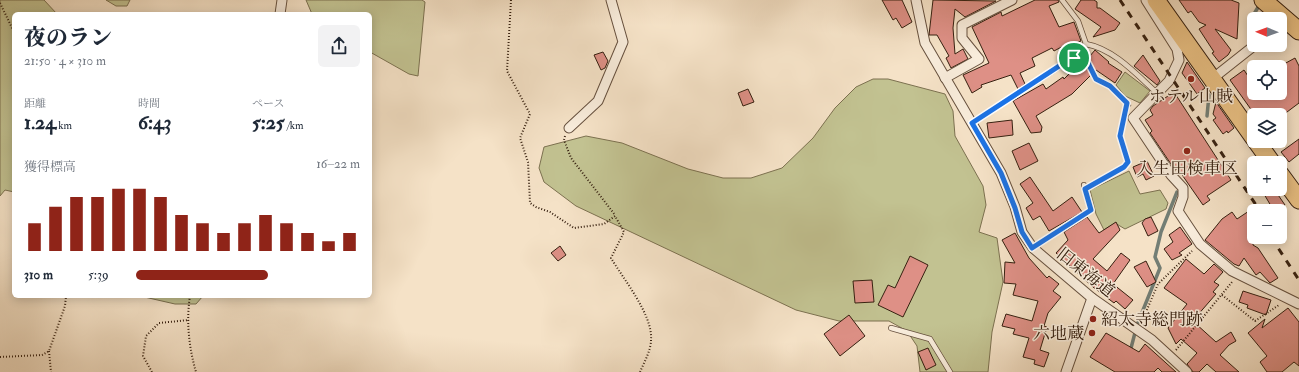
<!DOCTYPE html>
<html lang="ja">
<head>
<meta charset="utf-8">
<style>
	body { margin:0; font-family:"IM FELL Double Pica","Noto Serif JP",serif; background:#f2f2f3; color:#1f2937; height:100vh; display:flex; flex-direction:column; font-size:15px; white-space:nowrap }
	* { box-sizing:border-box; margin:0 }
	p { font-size:13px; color:#747a83 }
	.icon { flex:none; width:22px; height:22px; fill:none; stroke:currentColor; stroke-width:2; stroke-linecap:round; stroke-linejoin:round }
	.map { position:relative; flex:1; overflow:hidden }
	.details { position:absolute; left:12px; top:12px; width:360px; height:286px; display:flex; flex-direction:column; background:#fff; border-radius:6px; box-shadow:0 2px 10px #0003 }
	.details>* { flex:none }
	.needle { width:26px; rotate:271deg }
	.controls { position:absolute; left:1247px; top:12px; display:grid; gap:8px }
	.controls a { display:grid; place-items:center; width:40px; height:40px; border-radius:6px; background:#fff; box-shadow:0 2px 10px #0003; font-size:20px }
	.pin { position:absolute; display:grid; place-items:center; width:34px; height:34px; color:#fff; margin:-17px; border:2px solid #fff; border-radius:50%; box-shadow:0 1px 4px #0007 }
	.round { display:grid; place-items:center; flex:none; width:42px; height:42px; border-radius:6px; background:#f2f2f3 }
	.head { display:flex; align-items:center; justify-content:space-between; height:68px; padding:0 12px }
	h1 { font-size:22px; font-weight:800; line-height:30px }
	.metrics { display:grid; grid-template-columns:repeat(3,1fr); gap:6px; height:68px; padding:4px 12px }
	.metrics div { display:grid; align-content:center }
	.metrics b { font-size:20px; font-weight:800 }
	.metrics small { font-size:11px; font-weight:400 }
	.metrics p { font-size:11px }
	.chart { height:112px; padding:8px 12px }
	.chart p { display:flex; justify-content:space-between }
	.chart svg { width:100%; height:72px; margin-top:4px; stroke:#8f2418; stroke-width:6 }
	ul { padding:0 12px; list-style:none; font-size:13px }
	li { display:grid; grid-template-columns:64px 48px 1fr; align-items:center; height:30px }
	li i { height:10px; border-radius:5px; background:#8f2418 }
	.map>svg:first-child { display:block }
</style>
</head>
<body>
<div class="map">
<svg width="1299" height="372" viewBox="0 0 1299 372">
	<rect width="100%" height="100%" fill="#f5e2c7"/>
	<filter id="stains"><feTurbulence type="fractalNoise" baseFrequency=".005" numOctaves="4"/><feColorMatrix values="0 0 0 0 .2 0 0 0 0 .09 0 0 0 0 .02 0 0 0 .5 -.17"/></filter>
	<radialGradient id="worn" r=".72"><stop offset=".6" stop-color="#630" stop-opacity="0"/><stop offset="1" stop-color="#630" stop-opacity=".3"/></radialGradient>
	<!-- green -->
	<g fill="#c2c291" stroke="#7c7150">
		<path d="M0 0H44L57 14H14V192L5 190 0 196Z"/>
		<path d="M106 0H130L127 6H116Z"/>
		<path d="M306 0H422L425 2 418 76 409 74 370 52V14H312Z"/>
		<path d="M1125 72 1150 91 1140 103 1125 96 1116 85Z"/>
		<path d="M873 79H888L945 94 953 111 955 136 983 186 986 205 979 232 997 238 1003 282 992 332 988 372H920L917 346 907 331 889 321H839L796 310 576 206 544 182 539 168 544 147 586 136 622 143 688 169 723 178H751L782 168 813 138 835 108 856 87Z"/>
		<path d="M1129 171 1140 194 1160 190 1168 203 1166 209 1125 229 1115 223 1104 230 1096 214 1090 190Z"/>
		<path d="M140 296H203L196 304H175Z"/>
	</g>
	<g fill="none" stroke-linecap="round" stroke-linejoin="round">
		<!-- stream -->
		<g stroke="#737e75" stroke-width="3.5">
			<path d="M1251 19 1260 4"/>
			<path d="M1207 116 1209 95"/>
			<path d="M1130 352 1137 325 1160 268 1155 257 1161 232 1177 192"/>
		</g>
	</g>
	<!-- building -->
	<g fill="#de9086" stroke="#362010">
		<path d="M882 0H902L912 22 902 28 896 18 893 20Z"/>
		<path d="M933 0 996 1 965 17 955 9 953 28 955 54 963 49 968 59 951 68 946 58 949 56 937 35H929Z"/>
		<path d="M1035 0H1058L1059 2 1049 6 1059 27 1074 22 1081 41 1070 45 1069 43 1054 51 1052 48 1032 58 1035 66 1020 73 1025 84 1018 89 1011 75 981 85 982 87 972 93 963 75 989 63 972 27 1001 12 1002 16Z"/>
		<path d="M1081 0H1094L1097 2V8H1100L1120 23 1115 30 1093 37 1101 27 1075 9Z"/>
		<path d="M1179 0H1231L1239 3 1237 39 1215 29 1231 50 1228 55 1219 62 1212 53 1214 52 1199 29 1206 25 1199 22 1191 11 1188 13Z"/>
		<path d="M1095 50 1109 62 1108 63 1122 72 1115 83 1096 70 1072 94 1036 116 1042 127 1041 132 1031 133 1013 101 1043 84 1046 89 1063 77 1064 79 1075 68 1078 70Z"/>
		<path d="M603 52 608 61 605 68 601 70 594 55Z"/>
		<path d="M1143 55 1160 81 1157 85 1134 66Z"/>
		<path d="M1295 58 1299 66V103L1283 115H1255L1230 80 1244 70 1248 76 1254 73V93H1284V64Z"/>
		<path d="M1187 62 1205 88 1197 94 1182 73Z"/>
		<path d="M748 89 754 102 743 106 738 93Z"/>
		<path d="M1174 92 1231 180 1207 196 1210 200 1203 205 1178 169 1175 170 1150 133 1152 131 1145 120 1153 115 1150 110 1153 106Z"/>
		<path d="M1216 102 1234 128 1228 133 1227 131 1223 134 1213 120 1216 118 1213 114Z"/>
		<path d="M1012 120 1013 135 989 138 987 123Z"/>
		<path d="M1299 139V154L1289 162 1281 152Z"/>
		<path d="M1029 143 1038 161 1020 170 1012 151Z"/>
		<path d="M1147 161 1154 176 1146 180 1143 174 1137 177 1133 167Z"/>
		<path d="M1030 177 1053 211 1072 197 1082 212 1049 231 1040 216 1033 220 1026 208 1033 203 1020 184Z"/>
		<path d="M1261 189H1274L1285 205 1274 211Z"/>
		<path d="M1249 211 1254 219 1253 245 1258 248 1278 278 1270 283 1260 272 1256 275 1244 258 1239 266 1234 264 1205 240 1222 219 1232 212 1237 219Z"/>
		<path d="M1087 217 1099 233 1116 222 1120 230 1093 259 1107 271 1121 253 1130 260 1113 284 1133 300 1125 309 1116 301 1114 303 1093 287 1056 253 1068 240 1064 232Z"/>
		<path d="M1151 217 1158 231 1148 236 1142 223 1145 219Z"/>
		<path d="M1180 227 1192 244 1179 253 1182 255 1172 260 1164 249 1173 242 1169 235Z"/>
		<path d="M1015 233 1029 258 1047 278 1049 276 1059 284 1053 291 1061 297 1048 313 1044 326 1047 327 1040 350 1049 353 1044 367 1034 364 1035 360 1023 357 1029 338 1013 334 1015 329 1002 326 1006 314 1032 321 1038 301 1013 295 1016 284 1004 283 1005 262 1015 263 1002 240Z"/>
		<path d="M560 246 566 255 558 261 551 253Z"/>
		<path d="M910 256 928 265 903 317 878 305 888 285 895 288Z"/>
		<path d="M1186 259 1204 274 1214 264 1223 272 1214 282 1219 285 1213 292 1216 294 1196 317 1198 318 1195 323 1216 342 1231 332 1236 341 1229 345 1220 355 1239 372H1216L1207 364 1199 372H1193L1187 364 1197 353 1181 339 1176 344 1168 328 1187 304 1164 288Z"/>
		<path d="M1146 261 1156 282 1147 287 1134 267Z"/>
		<path d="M872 280 874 302 855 303 853 281Z"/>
		<path d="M1243 291 1271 300 1266 315 1247 308 1248 305 1239 302Z"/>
		<path d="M1288 308 1299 322V366L1294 362 1282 372H1267L1260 362 1267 356 1248 333 1265 319 1262 328Z"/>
		<path d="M849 315 865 336 840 356 824 334Z"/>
		<path d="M1106 333 1139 352 1145 344 1176 372H1162L1158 368 1154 372H1115L1090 357Z"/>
		<path d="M928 348 936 365 926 370 918 352Z"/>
	</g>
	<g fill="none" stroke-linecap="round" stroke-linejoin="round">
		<defs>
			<g id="lane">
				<path d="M1062 0 1078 21 1086 44"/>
				<path d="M972 123 1073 58 1086 44C1114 49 1137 75 1158 94"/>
				<path d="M1033 248 1091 210 1084 185"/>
				<path d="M891 328 930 339 950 372"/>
			</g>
			<g id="street">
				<path d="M916 0 925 43 1001 173 1015 207 1022 232 1033 248 1092 298 1152 340 1187 372"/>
				<path d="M1146 0 1177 49 1179 60 1169 81 1133 118 1171 175 1183 188V197L1178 211 1200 244 1232 271 1299 304"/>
				<path d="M280 14 282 0"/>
				<path d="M945 78 979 59 962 38V25L1012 0"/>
				<path d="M1212 79 1255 45"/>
				<path d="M569 128 598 101 620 49 623 42 611 0"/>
				<path d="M1066 372 1092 298"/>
			</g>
			<g id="highway">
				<path d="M1156 0 1254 138"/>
				<path d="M1263 0 1299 31"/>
				<path d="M1256 141 1272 163"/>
				<path d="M1280 174 1299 200"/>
			</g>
		</defs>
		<!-- lane casing -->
		<use href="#lane" stroke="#66503e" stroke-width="6"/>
		<!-- street casing -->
		<use href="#street" stroke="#66503e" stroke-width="11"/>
		<!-- highway casing -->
		<use href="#highway" stroke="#362010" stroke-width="19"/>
		<!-- path -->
		<g stroke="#362010" stroke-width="2" stroke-dasharray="1 2" stroke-linecap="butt">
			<path d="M511 0 507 71 530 114 520 138 528 162 530 203 536 207 550 212 574 228 604 224 615 216 624 232 611 258C624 280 653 315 651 340 651 350 644 363 640 372"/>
			<path d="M0 3 14 32"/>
			<path d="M1251 37 1249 34 1254 29"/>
			<path d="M1082 59 1088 63 1096 79 1110 86 1127 103"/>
			<path d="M1125 111 1127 103 1131 106"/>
			<path d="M565 136 564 140 571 158 615 215"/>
			<path d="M1091 185 1124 167 1128 162 1120 136 1123 121"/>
			<path d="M1222 295 1255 321 1279 305"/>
			<path d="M190 296C186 321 189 348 196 372"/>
			<path d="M1142 321 1158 284 1192 251"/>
			<path d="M1176 350 1232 282"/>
			<path d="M49 351 51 372"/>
			<path d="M0 357 42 355 49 351 65 306 66 296"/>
			<path d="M152 372 143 356 146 336 159 323 189 320"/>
		</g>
		<!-- lane -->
		<use href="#lane" stroke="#f8ecdb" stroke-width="4.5"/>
		<!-- street -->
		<use href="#street" stroke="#f8ecdb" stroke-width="9"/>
		<!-- highway -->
		<use href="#highway" stroke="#eac184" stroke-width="17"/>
		<!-- rail -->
		<g stroke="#362010" stroke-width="3" stroke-dasharray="7 7" stroke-linecap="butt">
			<path d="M1120 0 1260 211"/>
			<path d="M1271 237 1299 280"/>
		</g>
	</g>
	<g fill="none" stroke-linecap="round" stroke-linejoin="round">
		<defs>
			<path id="route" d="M1076 55 1088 63 1096 79 1110 86 1127 103 1120 136 1128 162 1124 167 1085 189 1091 210 1032 248 1022 232 1015 208 1001 173 972 123Z"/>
		</defs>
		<!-- route casing -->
		<use href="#route" stroke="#fff" stroke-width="8"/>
		<!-- route -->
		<use href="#route" stroke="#1a73e8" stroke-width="5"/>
	</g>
	<!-- markers -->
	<g fill="#8f2418" stroke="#f8ecdb" stroke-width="1.5">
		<circle cx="1191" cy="79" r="4"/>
		<circle cx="1187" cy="151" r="4"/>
		<circle cx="1093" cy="319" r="4"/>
		<circle cx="1092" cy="333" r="4"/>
	</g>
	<g text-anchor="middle" stroke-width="3" stroke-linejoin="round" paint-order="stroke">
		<!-- poi labels -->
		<g font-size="17" fill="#362010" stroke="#f8ecdb">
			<text x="1191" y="102">ホテル山賊</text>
			<text x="1187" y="174">入生田検車区</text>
			<text x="1101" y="325" text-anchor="start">紹太寺総門跡</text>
			<text x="1084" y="339" text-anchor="end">六地蔵</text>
		</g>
		<!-- street labels -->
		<g font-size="17" fill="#362010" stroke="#f8ecdb">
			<text transform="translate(1086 272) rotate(38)" y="6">旧東海道</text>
		</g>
	</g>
	<rect width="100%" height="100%" filter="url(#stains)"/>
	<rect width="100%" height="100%" fill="url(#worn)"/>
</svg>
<div class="controls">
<a><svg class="needle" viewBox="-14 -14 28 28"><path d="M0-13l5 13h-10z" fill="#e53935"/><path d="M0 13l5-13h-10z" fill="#747a83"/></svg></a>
<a><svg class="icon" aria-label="locate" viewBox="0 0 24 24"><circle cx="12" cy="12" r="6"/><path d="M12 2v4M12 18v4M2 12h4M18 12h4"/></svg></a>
<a><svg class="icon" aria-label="layers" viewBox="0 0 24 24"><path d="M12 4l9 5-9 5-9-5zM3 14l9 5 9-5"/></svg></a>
<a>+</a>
<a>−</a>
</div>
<div class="pin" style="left:1074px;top:58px;background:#1e9e55"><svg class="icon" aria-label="arrive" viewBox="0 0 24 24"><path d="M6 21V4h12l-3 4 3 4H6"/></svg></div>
<section class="details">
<div class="head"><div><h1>夜のラン</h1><p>21:50 · 4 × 310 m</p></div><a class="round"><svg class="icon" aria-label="share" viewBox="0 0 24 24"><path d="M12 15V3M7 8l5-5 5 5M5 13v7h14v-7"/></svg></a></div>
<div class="metrics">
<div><p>距離</p><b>1.24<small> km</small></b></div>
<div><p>時間</p><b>6:43</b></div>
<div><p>ペース</p><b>5:25<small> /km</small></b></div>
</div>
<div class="chart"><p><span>獲得標高</span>16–22 m</p>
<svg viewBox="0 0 160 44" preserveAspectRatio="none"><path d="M5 44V27M15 44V17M25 44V11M35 44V11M45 44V6M55 44V6M65 44V11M75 44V22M85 44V27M95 44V33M105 44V27M115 44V22M125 44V27M135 44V33M145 44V38M155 44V33"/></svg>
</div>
<ul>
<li><b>310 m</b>5:39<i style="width:59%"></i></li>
</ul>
</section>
</div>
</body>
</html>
